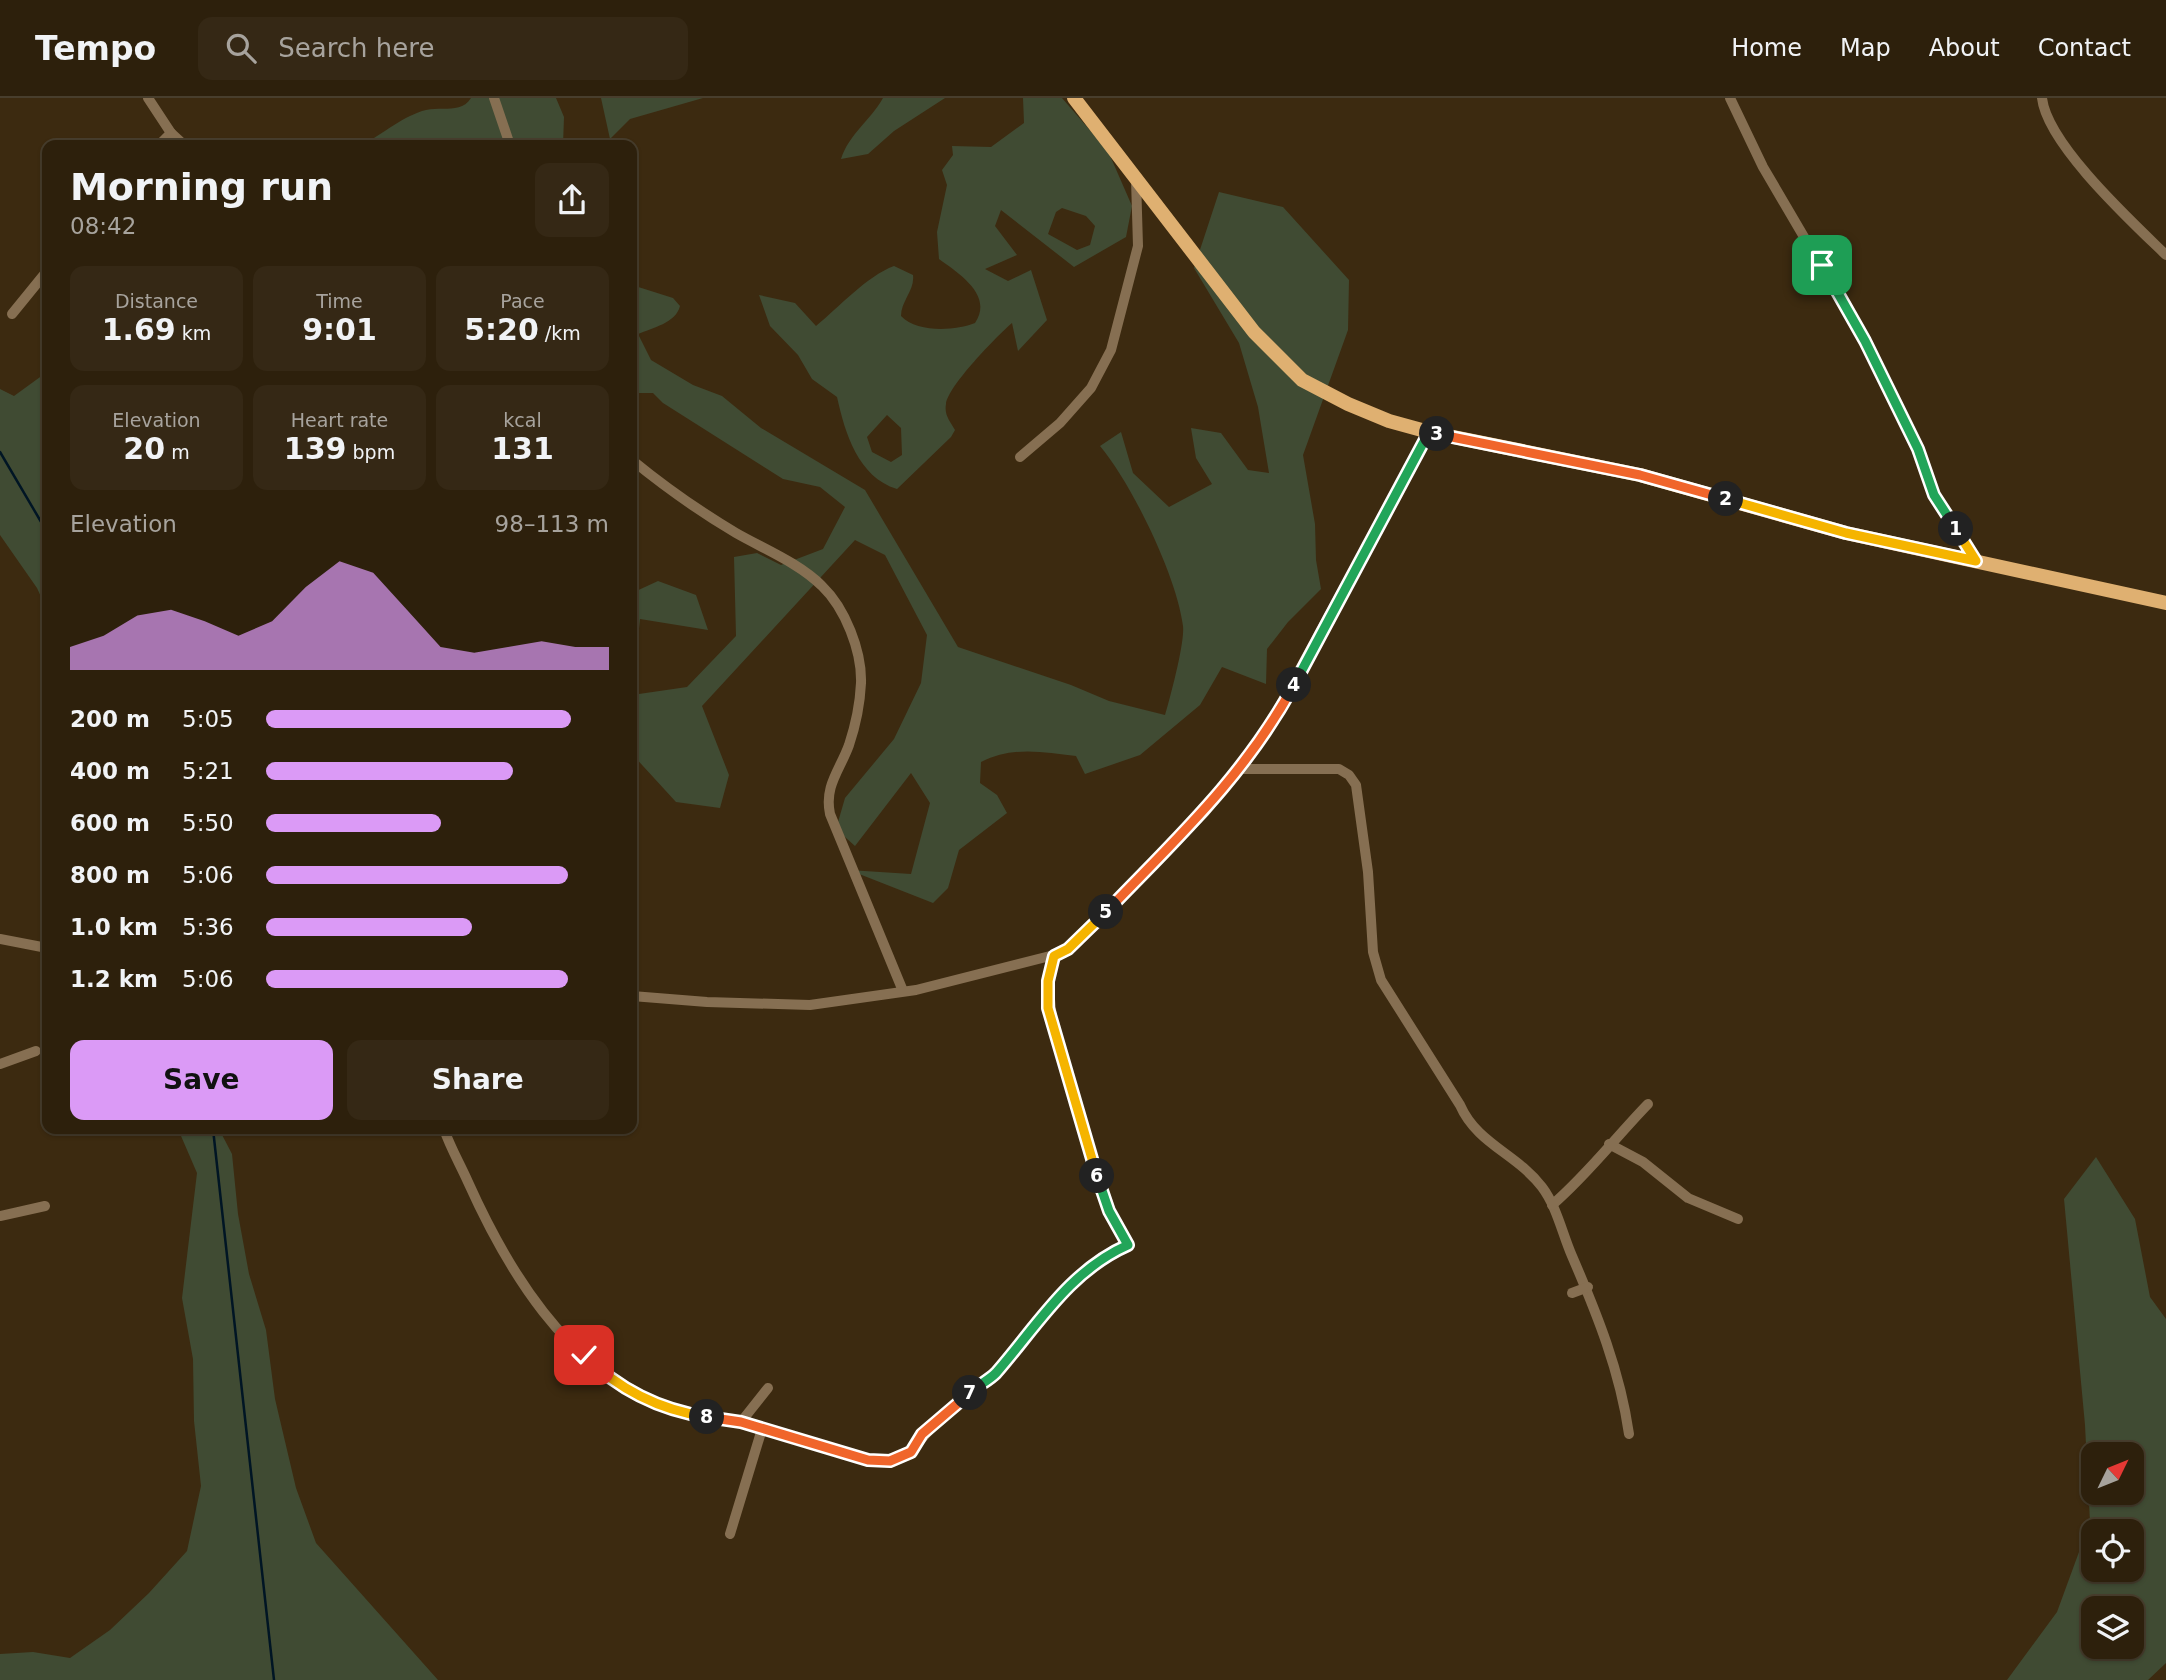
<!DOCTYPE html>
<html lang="en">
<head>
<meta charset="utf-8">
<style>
	body { margin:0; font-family:"DejaVu Sans",sans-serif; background:#352815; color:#f1f3f6; height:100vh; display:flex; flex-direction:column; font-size:26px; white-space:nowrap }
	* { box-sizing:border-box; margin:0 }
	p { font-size:23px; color:#a7a39d }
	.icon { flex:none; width:38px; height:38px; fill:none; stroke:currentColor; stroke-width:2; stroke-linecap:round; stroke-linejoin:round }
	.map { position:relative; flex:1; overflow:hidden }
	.drawer { position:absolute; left:42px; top:42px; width:595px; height:994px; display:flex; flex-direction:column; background:#2d200c; border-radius:14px; box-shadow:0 2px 5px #0004,0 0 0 2px #483e2d }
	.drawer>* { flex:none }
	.needle { width:46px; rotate:47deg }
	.buttons { position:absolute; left:2081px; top:1344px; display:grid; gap:14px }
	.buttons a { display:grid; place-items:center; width:63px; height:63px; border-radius:14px; background:#2d200c; box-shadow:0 2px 5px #0004,0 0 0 2px #483e2d; font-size:35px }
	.pin { position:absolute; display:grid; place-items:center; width:60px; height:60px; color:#fff; margin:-30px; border-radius:14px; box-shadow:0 4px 10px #0006 }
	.km { position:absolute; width:35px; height:35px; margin:-18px; border-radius:50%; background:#222; color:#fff; font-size:19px; line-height:35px; text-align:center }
	.round { display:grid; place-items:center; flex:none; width:74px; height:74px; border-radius:14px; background:#352815 }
	.headline { display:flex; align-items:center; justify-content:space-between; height:119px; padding:0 28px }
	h1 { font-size:38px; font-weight:600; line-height:52px }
	.stats { display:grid; grid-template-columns:repeat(3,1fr); gap:10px; height:119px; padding:7px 28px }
	.stats div { display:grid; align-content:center; border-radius:14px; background:#352815; text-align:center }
	.stats b { font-size:30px; font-weight:600 }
	.stats small { font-size:19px; font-weight:400 }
	.stats p { font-size:19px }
	.chart { height:196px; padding:14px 28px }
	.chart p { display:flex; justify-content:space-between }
	.chart svg { width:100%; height:126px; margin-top:7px; fill:#db9af6; opacity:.7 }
	.cta { display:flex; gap:14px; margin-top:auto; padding:14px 28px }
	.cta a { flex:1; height:80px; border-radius:14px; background:#db9af6; color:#111; font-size:28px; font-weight:600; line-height:80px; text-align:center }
	.cta a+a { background:#352815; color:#f1f3f6 }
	ul { padding:0 28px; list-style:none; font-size:23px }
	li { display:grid; grid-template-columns:112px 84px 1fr; align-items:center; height:52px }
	li i { height:18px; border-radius:9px; background:#db9af6 }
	header { display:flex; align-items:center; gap:42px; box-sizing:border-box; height:98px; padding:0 35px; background:#2d200c; border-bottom:2px solid #483e2d }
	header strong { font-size:33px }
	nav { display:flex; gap:38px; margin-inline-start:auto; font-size:24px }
	.search { width:490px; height:63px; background:#352815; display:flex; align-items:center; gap:18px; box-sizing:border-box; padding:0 24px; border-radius:14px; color:#a7a39d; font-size:26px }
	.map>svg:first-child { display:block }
</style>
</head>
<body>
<header>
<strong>Tempo</strong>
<div class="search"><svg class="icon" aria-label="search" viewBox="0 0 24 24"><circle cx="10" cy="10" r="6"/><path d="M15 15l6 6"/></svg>Search here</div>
<nav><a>Home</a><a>Map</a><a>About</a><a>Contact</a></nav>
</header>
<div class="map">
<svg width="2166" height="1582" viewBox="0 0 2166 1582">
	<rect width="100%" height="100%" fill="#3c2a10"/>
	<!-- green -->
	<g fill="#404b33" fill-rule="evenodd">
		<path d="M471 0H556L564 19 563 47H363C382 36 405 17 426 12 443 8 461 16 471 0Z"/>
		<path d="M601 0H703L630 21 610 41Z"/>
		<path d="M883 0H945L894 33 868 56 841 61C849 36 870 23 883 0Z"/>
		<path d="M1023 0H1062L1108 53 1132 108 1126 139 1074 169 1001 112 995 128 1017 157 985 171 1008 183 1031 172 1047 222 1018 253 1012 225C997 238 948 288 946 306 944 317 950 323 955 332L951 339 897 391C858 379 845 335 837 299L812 281 798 257 770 228 759 197 795 205 816 228C839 209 867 178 894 168L913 177C915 192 901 203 901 218 917 235 955 233 975 225 994 197 958 175 939 161L937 134 947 87 942 72 953 57 952 48 991 49 1024 25ZM1062 110 1086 118 1095 128 1090 147 1077 152 1048 136 1056 114ZM887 317 901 330 902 357 891 364 872 354 867 339Z"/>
		<path d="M1219 94 1283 109 1349 182 1348 232 1303 357 1315 426 1316 462 1321 491 1288 524 1267 551 1266 586 1222 569 1200 607 1140 657 1085 676 1076 658C1042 654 1013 648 981 664L980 685 997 697 1007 715 959 752 948 790 933 805 849 772 911 776 930 705 911 675 855 748 836 731 845 700 894 641 921 585 927 537 885 457 855 442 702 608 729 677 720 710 676 704 632 656V495L658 483 696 497 708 532 640 521 632 597 687 589 736 538 734 459 757 455 781 467 823 451 845 409 820 389 783 381 663 305 653 295H638L632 287V187L673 200 680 208C676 225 652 230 638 236L651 262 693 287 722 298 761 330 865 392 958 549 1071 587 1109 603 1165 617C1170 600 1185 544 1183 528 1177 479 1132 386 1100 348L1121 334 1133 375 1169 409 1212 386 1196 360 1191 330 1221 335 1248 372 1269 375 1258 309 1239 245 1194 170Z"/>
		<path d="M47 274V512L37 490 0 437V291L14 298Z"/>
		<path d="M178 1031H219L232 1056 238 1116 249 1176 266 1232 275 1301 296 1390 316 1445 438 1582H0V1556L33 1554 70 1560 110 1532 149 1495 187 1453 201 1388 194 1323 193 1261 182 1200 197 1075Z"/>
		<path d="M2096 1059 2135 1121 2150 1199 2166 1221V1565L2148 1582H2007L2057 1514 2090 1424 2085 1327 2064 1101ZM2093 1356H2132V1395H2093ZM2093 1433H2132V1472H2093ZM2093 1510H2132V1549H2093Z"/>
	</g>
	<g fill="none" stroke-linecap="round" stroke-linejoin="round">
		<!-- stream -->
		<g stroke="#001524" stroke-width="2.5">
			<path d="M0 354 47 434"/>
			<path d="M213 1031 274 1582"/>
		</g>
		<!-- minor -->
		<g stroke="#866f52" stroke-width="10">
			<path d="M148 0 171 35 159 47"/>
			<path d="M494 0 510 47"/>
			<path d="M1730 0 1763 69 1865 243 1918 351 1934 397 1976 463"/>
			<path d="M2042 0C2047 46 2132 124 2166 157"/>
			<path d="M171 35 184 47"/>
			<path d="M12 216 47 173"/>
			<path d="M1020 359 1060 325 1091 290 1111 252 1138 148 1136 81"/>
			<path d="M632 362C665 389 699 413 736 435 764 451 799 465 822 488 845 510 862 553 861 585 860 606 856 626 849 647 840 672 824 688 830 716L903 893"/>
			<path d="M1241 671H1339L1349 677 1356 687 1368 774 1373 854 1381 882 1460 1007C1477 1046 1517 1056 1542 1089 1557 1109 1562 1135 1572 1158 1597 1216 1620 1273 1629 1336"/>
			<path d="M0 841 47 850"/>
			<path d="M632 898 707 904 810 907 916 892 1054 857 1068 851 1205 714 1264 637 1429 334"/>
			<path d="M0 966 36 953"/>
			<path d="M444 1031C450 1049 460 1066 468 1084 508 1173 565 1267 659 1307 685 1319 714 1318 742 1325 759 1328 776 1334 792 1339 822 1347 876 1372 904 1358 913 1353 931 1329 940 1320 956 1304 977 1293 993 1277 1039 1232 1066 1173 1128 1147L1109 1113 1094 1069 1053 929 1048 883 1054 857"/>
			<path d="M1609 1046 1643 1064 1688 1100 1738 1121"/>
			<path d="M1552 1107C1588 1076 1615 1040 1648 1006"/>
			<path d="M0 1118 45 1108"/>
			<path d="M1572 1195 1588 1189"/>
			<path d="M741 1324 768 1290"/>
			<path d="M730 1436 762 1331"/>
		</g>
		<!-- major -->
		<path stroke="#dfb071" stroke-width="14" d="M1074 0 1254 234 1302 282 1348 306 1389 323 1429 334 1640 377 1846 435 2166 505"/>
	</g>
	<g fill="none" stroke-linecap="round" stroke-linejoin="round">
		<defs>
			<path id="split-1" d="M1822 167 1865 243 1918 351 1934 397 1956 431"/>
			<path id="split-2" d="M1726 401 1846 435 1976 463 1956 431"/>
			<path id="split-3" d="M1437 336 1640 377 1726 401"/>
			<path id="split-4" d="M1294 587 1429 334 1437 336"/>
			<path id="split-5" d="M1106 814C1178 739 1243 680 1294 587"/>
			<path id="split-6" d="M1097 1078 1048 910V883L1054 858 1068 851 1106 814"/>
			<path id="split-7" d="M970 1295C978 1287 988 1283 996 1275 1037 1228 1069 1173 1128 1147L1109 1113 1097 1078"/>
			<path id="split-8" d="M707 1319 741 1324 868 1362 890 1363 911 1354 922 1336 970 1295"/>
			<path id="split-9" d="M584 1257C618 1291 660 1312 707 1319"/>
		</defs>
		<!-- split-1 casing -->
		<use href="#split-1" stroke="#fff" stroke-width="14"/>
		<!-- split-2 casing -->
		<use href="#split-2" stroke="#fff" stroke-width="14"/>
		<!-- split-3 casing -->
		<use href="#split-3" stroke="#fff" stroke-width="14"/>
		<!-- split-4 casing -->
		<use href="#split-4" stroke="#fff" stroke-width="14"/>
		<!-- split-5 casing -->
		<use href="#split-5" stroke="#fff" stroke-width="14"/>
		<!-- split-6 casing -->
		<use href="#split-6" stroke="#fff" stroke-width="14"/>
		<!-- split-7 casing -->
		<use href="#split-7" stroke="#fff" stroke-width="14"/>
		<!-- split-8 casing -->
		<use href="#split-8" stroke="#fff" stroke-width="14"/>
		<!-- split-9 casing -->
		<use href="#split-9" stroke="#fff" stroke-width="14"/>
		<!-- split-1 -->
		<use href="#split-1" stroke="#22a559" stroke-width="9"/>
		<!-- split-2 -->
		<use href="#split-2" stroke="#f5b400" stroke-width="9"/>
		<!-- split-3 -->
		<use href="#split-3" stroke="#f0652b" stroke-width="9"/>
		<!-- split-4 -->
		<use href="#split-4" stroke="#22a559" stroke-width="9"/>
		<!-- split-5 -->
		<use href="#split-5" stroke="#f0652b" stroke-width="9"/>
		<!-- split-6 -->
		<use href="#split-6" stroke="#f5b400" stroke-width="9"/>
		<!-- split-7 -->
		<use href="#split-7" stroke="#22a559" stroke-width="9"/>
		<!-- split-8 -->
		<use href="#split-8" stroke="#f0652b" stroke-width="9"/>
		<!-- split-9 -->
		<use href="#split-9" stroke="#f5b400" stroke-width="9"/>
	</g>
</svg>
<div class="buttons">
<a><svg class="needle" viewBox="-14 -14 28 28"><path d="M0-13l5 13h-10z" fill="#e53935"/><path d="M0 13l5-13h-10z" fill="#a7a39d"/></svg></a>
<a><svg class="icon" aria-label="locate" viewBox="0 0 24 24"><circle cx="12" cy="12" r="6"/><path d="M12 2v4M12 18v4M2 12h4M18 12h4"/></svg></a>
<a><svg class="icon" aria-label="layers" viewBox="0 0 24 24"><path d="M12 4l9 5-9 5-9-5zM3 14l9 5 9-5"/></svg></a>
</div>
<div class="pin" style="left:1822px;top:167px;background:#1e9e55"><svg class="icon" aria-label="arrive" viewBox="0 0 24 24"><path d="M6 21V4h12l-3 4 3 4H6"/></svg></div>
<div class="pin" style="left:584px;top:1257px;background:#d93025"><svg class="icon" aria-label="check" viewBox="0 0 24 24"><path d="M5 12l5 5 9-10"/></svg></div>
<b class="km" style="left:1956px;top:431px">1</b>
<b class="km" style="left:1726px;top:401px">2</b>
<b class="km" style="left:1437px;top:336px">3</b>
<b class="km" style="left:1294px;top:587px">4</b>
<b class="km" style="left:1106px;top:814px">5</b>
<b class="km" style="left:1097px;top:1078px">6</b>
<b class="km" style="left:970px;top:1295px">7</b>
<b class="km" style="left:707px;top:1319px">8</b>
<section class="drawer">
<div class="headline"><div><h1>Morning run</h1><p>08:42</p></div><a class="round"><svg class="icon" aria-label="share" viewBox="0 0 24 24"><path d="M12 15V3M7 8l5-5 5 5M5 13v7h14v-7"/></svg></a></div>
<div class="stats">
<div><p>Distance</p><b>1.69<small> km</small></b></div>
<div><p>Time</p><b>9:01</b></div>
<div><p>Pace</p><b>5:20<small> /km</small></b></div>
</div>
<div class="stats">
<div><p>Elevation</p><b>20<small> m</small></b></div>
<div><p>Heart rate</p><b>139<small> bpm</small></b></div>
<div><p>kcal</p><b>131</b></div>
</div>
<div class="chart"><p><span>Elevation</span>98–113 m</p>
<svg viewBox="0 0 160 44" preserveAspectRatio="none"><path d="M0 44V36L10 32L20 25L30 23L40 27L50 32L60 27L70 15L80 6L90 10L100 23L110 36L120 38L130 36L140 34L150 36L160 36V44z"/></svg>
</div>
<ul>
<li><b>200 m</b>5:05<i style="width:89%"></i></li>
<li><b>400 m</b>5:21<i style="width:72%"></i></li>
<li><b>600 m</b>5:50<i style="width:51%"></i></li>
<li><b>800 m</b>5:06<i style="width:88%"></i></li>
<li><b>1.0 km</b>5:36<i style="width:60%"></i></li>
<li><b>1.2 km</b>5:06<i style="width:88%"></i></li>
</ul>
<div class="cta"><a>Save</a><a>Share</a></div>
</section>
</div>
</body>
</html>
